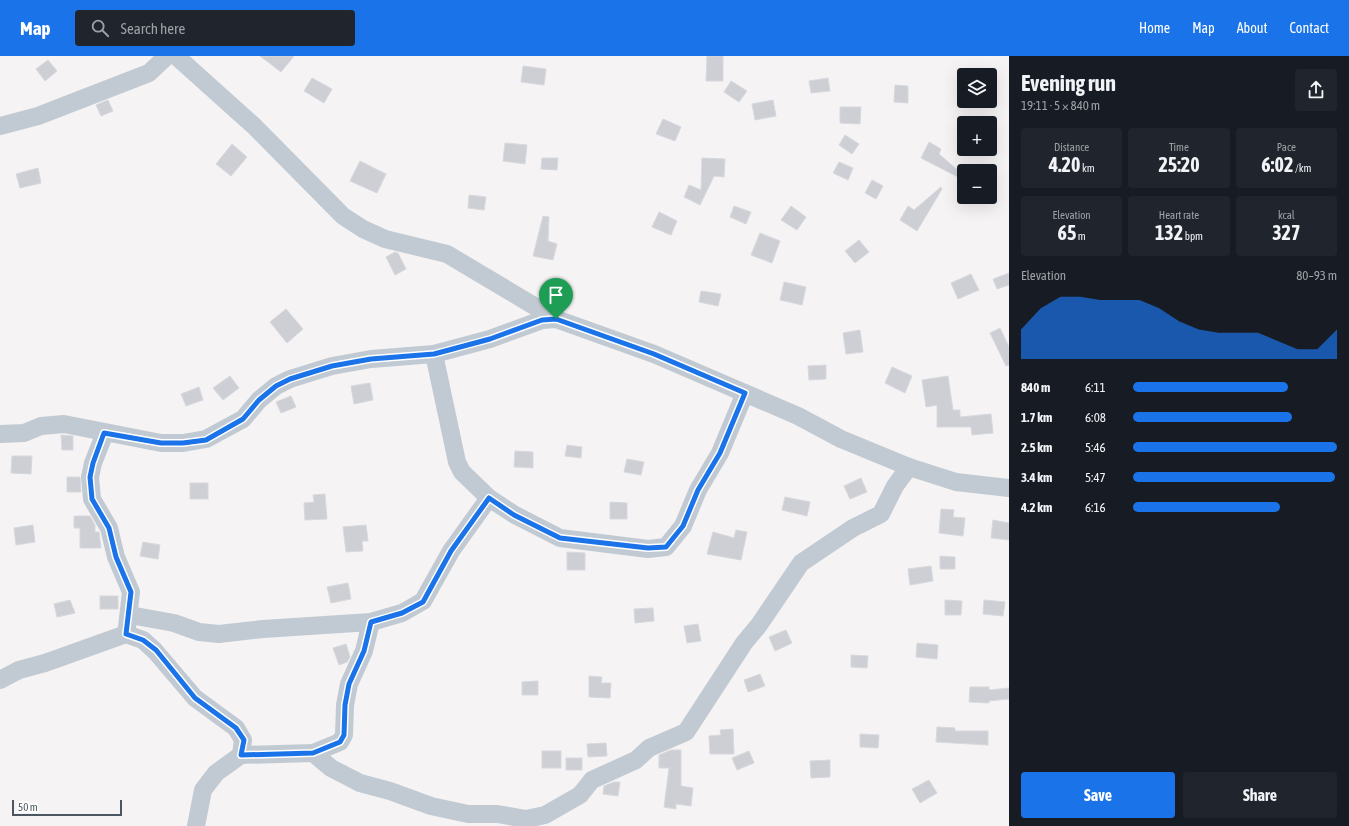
<!DOCTYPE html>
<html lang="en">
<head>
<meta charset="utf-8">
<style>
	body { margin:0; font-family:"Asap Condensed",sans-serif; background:#20242c; color:#f1f3f6; height:100vh; display:flex; flex-direction:column; font-size:15px; white-space:nowrap }
	* { box-sizing:border-box; margin:0 }
	p { font-size:13px; color:#9ea1a6 }
	.icon { flex:none; width:22px; height:22px; fill:none; stroke:currentColor; stroke-width:2; stroke-linecap:round; stroke-linejoin:round }
	.map { position:relative; flex:1; overflow:hidden }
	.side { display:flex; flex-direction:column; background:#171b24; width:340px }
	.side>* { flex:none }
	.controls { position:absolute; left:957px; top:12px; display:grid; gap:8px }
	.controls a { display:grid; place-items:center; width:40px; height:40px; border-radius:4px; background:#171b24; box-shadow:0 4px 16px #0002; font-size:20px }
	.scale { position:absolute; left:12px; bottom:10px; width:110px; box-sizing:border-box; padding-left:4px; border:2px solid #4a5661; border-top:0; font-size:11px; line-height:14px; white-space:nowrap; color:#4a5661; -webkit-text-stroke:3px #fff; paint-order:stroke }
	.pin { position:absolute; display:grid; place-items:center; width:34px; height:34px; color:#fff; margin:-41px -17px; border-radius:50% 50% 50% 0; rotate:-45deg; box-shadow:0 0 4px #0007 }
	.pin .icon { rotate:45deg }
	.round { display:grid; place-items:center; flex:none; width:42px; height:42px; border-radius:4px; background:#20242c }
	.summary { display:flex; align-items:center; justify-content:space-between; height:68px; padding:0 12px }
	h1 { font-size:22px; font-weight:700; line-height:30px }
	.stats { display:grid; grid-template-columns:repeat(3,1fr); gap:6px; height:68px; padding:4px 12px }
	.stats div { display:grid; align-content:center; border-radius:4px; background:#20242c; text-align:center }
	.stats b { font-size:20px; font-weight:700 }
	.stats small { font-size:11px; font-weight:400 }
	.stats p { font-size:11px }
	.chart { height:112px; padding:8px 12px }
	.chart p { display:flex; justify-content:space-between }
	.chart svg { width:100%; height:72px; margin-top:4px; fill:#1a73e8; opacity:.7 }
	.cta { display:flex; gap:8px; margin-top:auto; padding:8px 12px }
	.cta a { flex:1; height:46px; border-radius:4px; background:#1a73e8; color:#fff; font-size:16px; font-weight:700; line-height:46px; text-align:center }
	.cta a+a { background:#20242c; color:#f1f3f6 }
	ul { padding:0 12px; list-style:none; font-size:13px }
	li { display:grid; grid-template-columns:64px 48px 1fr; align-items:center; height:30px }
	li i { height:10px; border-radius:5px; background:#1a73e8 }
	header { display:flex; align-items:center; gap:24px; box-sizing:border-box; height:56px; padding:0 20px; background:#1a73e8; color:#fff }
	header strong { font-size:19px }
	nav { display:flex; gap:22px; margin-inline-start:auto; font-size:14px }
	.search { width:280px; height:36px; background:#20242c; display:flex; align-items:center; gap:10px; box-sizing:border-box; padding:0 14px; border-radius:4px; color:#9ea1a6; font-size:15px }
	main { display:flex; flex:1; min-height:0 }
	.map>svg:first-child { display:block }
</style>
</head>
<body>
<header>
<strong>Map</strong>
<div class="search"><svg class="icon" aria-label="search" viewBox="0 0 24 24"><circle cx="10" cy="10" r="6"/><path d="M15 15l6 6"/></svg>Search here</div>
<nav><a>Home</a><a>Map</a><a>About</a><a>Contact</a></nav>
</header>
<main>
<div class="map">
<svg width="1009" height="770" viewBox="0 0 1009 770">
	<rect width="100%" height="100%" fill="#f5f3f3"/>
	<!-- building -->
	<g fill="#cdcfd5" stroke="#d7d9de">
		<path d="M260 0H294L281 16Z"/>
		<path d="M707 0H723V25H706Z"/>
		<path d="M48 4 57 15 45 25 36 13Z"/>
		<path d="M523 10 546 13 544 29 521 26Z"/>
		<path d="M312 22 332 33 324 47 304 35Z"/>
		<path d="M828 22 830 35 811 37 809 25Z"/>
		<path d="M731 25 747 35 739 46 724 36Z"/>
		<path d="M895 29 908 30V47L894 46Z"/>
		<path d="M108 44 113 55 101 60 96 49Z"/>
		<path d="M773 44 776 60 755 64 752 48Z"/>
		<path d="M840 51H861L860 68 840 67Z"/>
		<path d="M663 63 681 71 675 85 656 78Z"/>
		<path d="M845 79 859 88 852 98 839 89Z"/>
		<path d="M929 86 941 93 939 98 961 117 958 121 921 102Z"/>
		<path d="M505 87 527 89 525 108 503 105Z"/>
		<path d="M232 88 247 101 231 120 216 108Z"/>
		<path d="M542 102H558L557 114 541 113Z"/>
		<path d="M702 102 725 103 724 121 714 120 700 149 684 141 689 129 701 134Z"/>
		<path d="M360 105 386 118 377 137 350 125Z"/>
		<path d="M839 106 853 112 848 124 833 117Z"/>
		<path d="M38 112 41 127 20 132 16 118Z"/>
		<path d="M872 124 883 130 876 143 865 137Z"/>
		<path d="M941 131 942 133 917 175 900 164 908 150 914 154Z"/>
		<path d="M469 139 486 141 484 154 468 152Z"/>
		<path d="M734 150 751 156 746 168 730 161Z"/>
		<path d="M791 150 806 161 797 174 781 164Z"/>
		<path d="M659 156 677 165 671 179 652 171Z"/>
		<path d="M543 160 549 161 548 185 557 188 553 204 533 200Z"/>
		<path d="M760 177 780 185 772 207 751 199Z"/>
		<path d="M859 184 869 196 855 207 845 195Z"/>
		<path d="M395 196 398 197 406 213 395 219 386 201Z"/>
		<path d="M1009 217V229L997 233 993 223Z"/>
		<path d="M971 218 979 234 958 243 951 227Z"/>
		<path d="M784 226 806 231 802 249 780 244Z"/>
		<path d="M701 235 721 238 718 250 699 246Z"/>
		<path d="M286 253 303 273 287 287 270 266Z"/>
		<path d="M1000 272 1009 291V309L1006 310 990 277Z"/>
		<path d="M860 274 863 296 846 298 843 277Z"/>
		<path d="M826 309V323L809 324 808 310Z"/>
		<path d="M892 311 912 320 905 337 885 327Z"/>
		<path d="M230 320 239 332 223 344 213 332Z"/>
		<path d="M948 320 953 354H960V361L991 358 993 377 972 379 971 371H937V349L926 351 922 324Z"/>
		<path d="M370 327 373 344 354 348 351 330Z"/>
		<path d="M199 331 203 344 186 350 181 338Z"/>
		<path d="M291 340 296 351 281 357 276 346Z"/>
		<path d="M61 379 73 380V394H62Z"/>
		<path d="M567 389 582 391 581 402 565 400Z"/>
		<path d="M515 395 533 396V412L514 411Z"/>
		<path d="M12 400H32L31 418 11 417Z"/>
		<path d="M627 403 644 406 641 419 624 416Z"/>
		<path d="M67 421H80L81 436H67Z"/>
		<path d="M861 422 867 436 850 443 844 430Z"/>
		<rect x="190" y="427" width="18" height="16"/>
		<path d="M325 438 327 463 305 464 304 447 314 446 313 439Z"/>
		<path d="M785 441 810 446 807 460 782 454Z"/>
		<path d="M610 446 627 447V463H610Z"/>
		<path d="M941 453 954 454 953 461 965 462 963 480 939 477Z"/>
		<path d="M74 460H90L95 469V476H99L101 492H80V472H74Z"/>
		<path d="M993 464 1009 467V484L991 482Z"/>
		<path d="M33 469 35 486 16 489 14 472Z"/>
		<path d="M366 469 368 485H362L363 495 346 496 343 471Z"/>
		<path d="M736 474 747 476 741 504 707 498 713 476 734 482Z"/>
		<path d="M143 486 160 489 158 503 140 500Z"/>
		<path d="M567 496 585 497V514H567Z"/>
		<path d="M940 500 955 501V513H940Z"/>
		<path d="M931 510 933 525 910 529 908 513Z"/>
		<path d="M348 527 351 543 331 547 327 531Z"/>
		<rect x="100" y="540" width="18" height="13"/>
		<path d="M70 544 75 557 57 561 54 548Z"/>
		<path d="M945 544 962 545 961 559H945Z"/>
		<path d="M984 544 1005 546 1003 560 983 558Z"/>
		<path d="M653 552 654 565 635 567 634 553Z"/>
		<path d="M698 568 701 585 687 587 684 570Z"/>
		<path d="M786 574 792 587 775 595 769 581Z"/>
		<path d="M917 587 938 589 937 603 916 601Z"/>
		<path d="M346 588 350 601 347 606 339 609 333 592Z"/>
		<path d="M851 599 868 600 867 612 851 611Z"/>
		<path d="M760 618 765 630 748 636 744 624Z"/>
		<path d="M589 620 602 621 601 627H611L610 642 589 641Z"/>
		<path d="M538 625V639H522V626Z"/>
		<path d="M970 631H989V634L1009 632V643L989 645V647L969 646Z"/>
		<path d="M937 671 955 672V675H988V689L936 686Z"/>
		<path d="M733 673 734 698H710L709 680 721 679 720 674Z"/>
		<path d="M860 678 879 679 878 692 860 691Z"/>
		<path d="M606 687 607 700 588 701 587 688Z"/>
		<path d="M671 694H681V730L693 732 691 750 676 748V753L664 751 669 712H659V699Z"/>
		<rect x="542" y="695" width="19" height="17"/>
		<path d="M749 695 754 707 737 714 732 702Z"/>
		<rect x="566" y="702" width="16" height="12"/>
		<path d="M830 704V721L811 722 810 705Z"/>
		<path d="M929 724 937 737 920 747 912 733Z"/>
		<path d="M614 726H620L618 740 603 738 604 730Z"/>
	</g>
	<g fill="none" stroke-linecap="round" stroke-linejoin="round">
		<!-- minor -->
		<g stroke="#c1cad2" stroke-width="18">
			<path d="M176 0 254 70 343 160 363 173 385 183 447 198 556 263 654 298 798 360 841 383 909 411 956 426 1009 432"/>
			<path d="M0 70 38 60 149 17 167 0"/>
			<path d="M434 298 457 406 462 416 489 442 515 459 560 482 648 493 666 491 683 470 698 434 720 397 745 337"/>
			<path d="M105 377 93 407 90 421 92 443 109 472 116 501 131 536 127 571"/>
			<path d="M0 378 24 377 41 370 64 368 161 387H183L206 383 243 363 259 344 276 330 290 323 332 310 371 303 434 298 490 283 542 264 556 263"/>
			<path d="M130 559 174 567 199 576 219 578 263 573 371 566 402 557 423 545 451 495 489 442"/>
			<path d="M0 624 19 614 45 607 126 578 143 584 155 595 195 642 236 672 243 684 241 699 216 717 203 734 196 770"/>
			<path d="M313 697 331 712 360 727 390 735 431 750 468 758H497L526 763 545 759 580 739 592 724 636 704 649 692 686 676 744 587 759 569 801 507 853 472 881 458 895 430 909 411"/>
			<path d="M241 699 313 697 340 686 344 679 345 649 349 628 364 595 371 566"/>
		</g>
	</g>
	<g fill="none" stroke-linecap="round" stroke-linejoin="round">
		<defs>
			<path id="route" d="M556 263 654 298 745 337 720 397 698 434 683 470 666 491 648 492 560 482 514 459 489 442 451 495 423 546 402 557 371 566 364 595 349 628 345 649 344 679 340 686 313 697 241 699 244 684 236 672 195 642 156 594 143 584 126 578 131 536 116 501 109 472 92 443 90 421 93 407 104 377 161 387H183L206 384 243 363 259 344 276 330 290 323 332 310 371 303 434 298 490 283 542 264Z"/>
		</defs>
		<!-- route casing -->
		<use href="#route" stroke="#fff" stroke-width="8"/>
		<!-- route -->
		<use href="#route" stroke="#1a73e8" stroke-width="5"/>
	</g>
</svg>
<div class="controls">
<a><svg class="icon" aria-label="layers" viewBox="0 0 24 24"><path d="M12 4l9 5-9 5-9-5zM3 14l9 5 9-5"/></svg></a>
<a>+</a>
<a>−</a>
</div>
<div class="scale">50 m</div>
<div class="pin" style="left:556px;top:263px;background:#1e9e55"><svg class="icon" aria-label="arrive" viewBox="0 0 24 24"><path d="M6 21V4h12l-3 4 3 4H6"/></svg></div>
</div>
<section class="side">
<div class="summary"><div><h1>Evening run</h1><p>19:11 · 5 × 840 m</p></div><a class="round"><svg class="icon" aria-label="share" viewBox="0 0 24 24"><path d="M12 15V3M7 8l5-5 5 5M5 13v7h14v-7"/></svg></a></div>
<div class="stats">
<div><p>Distance</p><b>4.20<small> km</small></b></div>
<div><p>Time</p><b>25:20</b></div>
<div><p>Pace</p><b>6:02<small> /km</small></b></div>
</div>
<div class="stats">
<div><p>Elevation</p><b>65<small> m</small></b></div>
<div><p>Heart rate</p><b>132<small> bpm</small></b></div>
<div><p>kcal</p><b>327</b></div>
</div>
<div class="chart"><p><span>Elevation</span>80–93 m</p>
<svg viewBox="0 0 160 44" preserveAspectRatio="none"><path d="M0 44V26L10 13L20 6L30 6L40 8L50 8L60 8L70 13L80 21L90 26L100 28L110 28L120 28L130 33L140 38L150 38L160 26V44z"/></svg>
</div>
<ul>
<li><b>840 m</b>6:11<i style="width:76%"></i></li>
<li><b>1.7 km</b>6:08<i style="width:78%"></i></li>
<li><b>2.5 km</b>5:46<i style="width:100%"></i></li>
<li><b>3.4 km</b>5:47<i style="width:99%"></i></li>
<li><b>4.2 km</b>6:16<i style="width:72%"></i></li>
</ul>
<div class="cta"><a>Save</a><a>Share</a></div>
</section>
</main>
</body>
</html>
